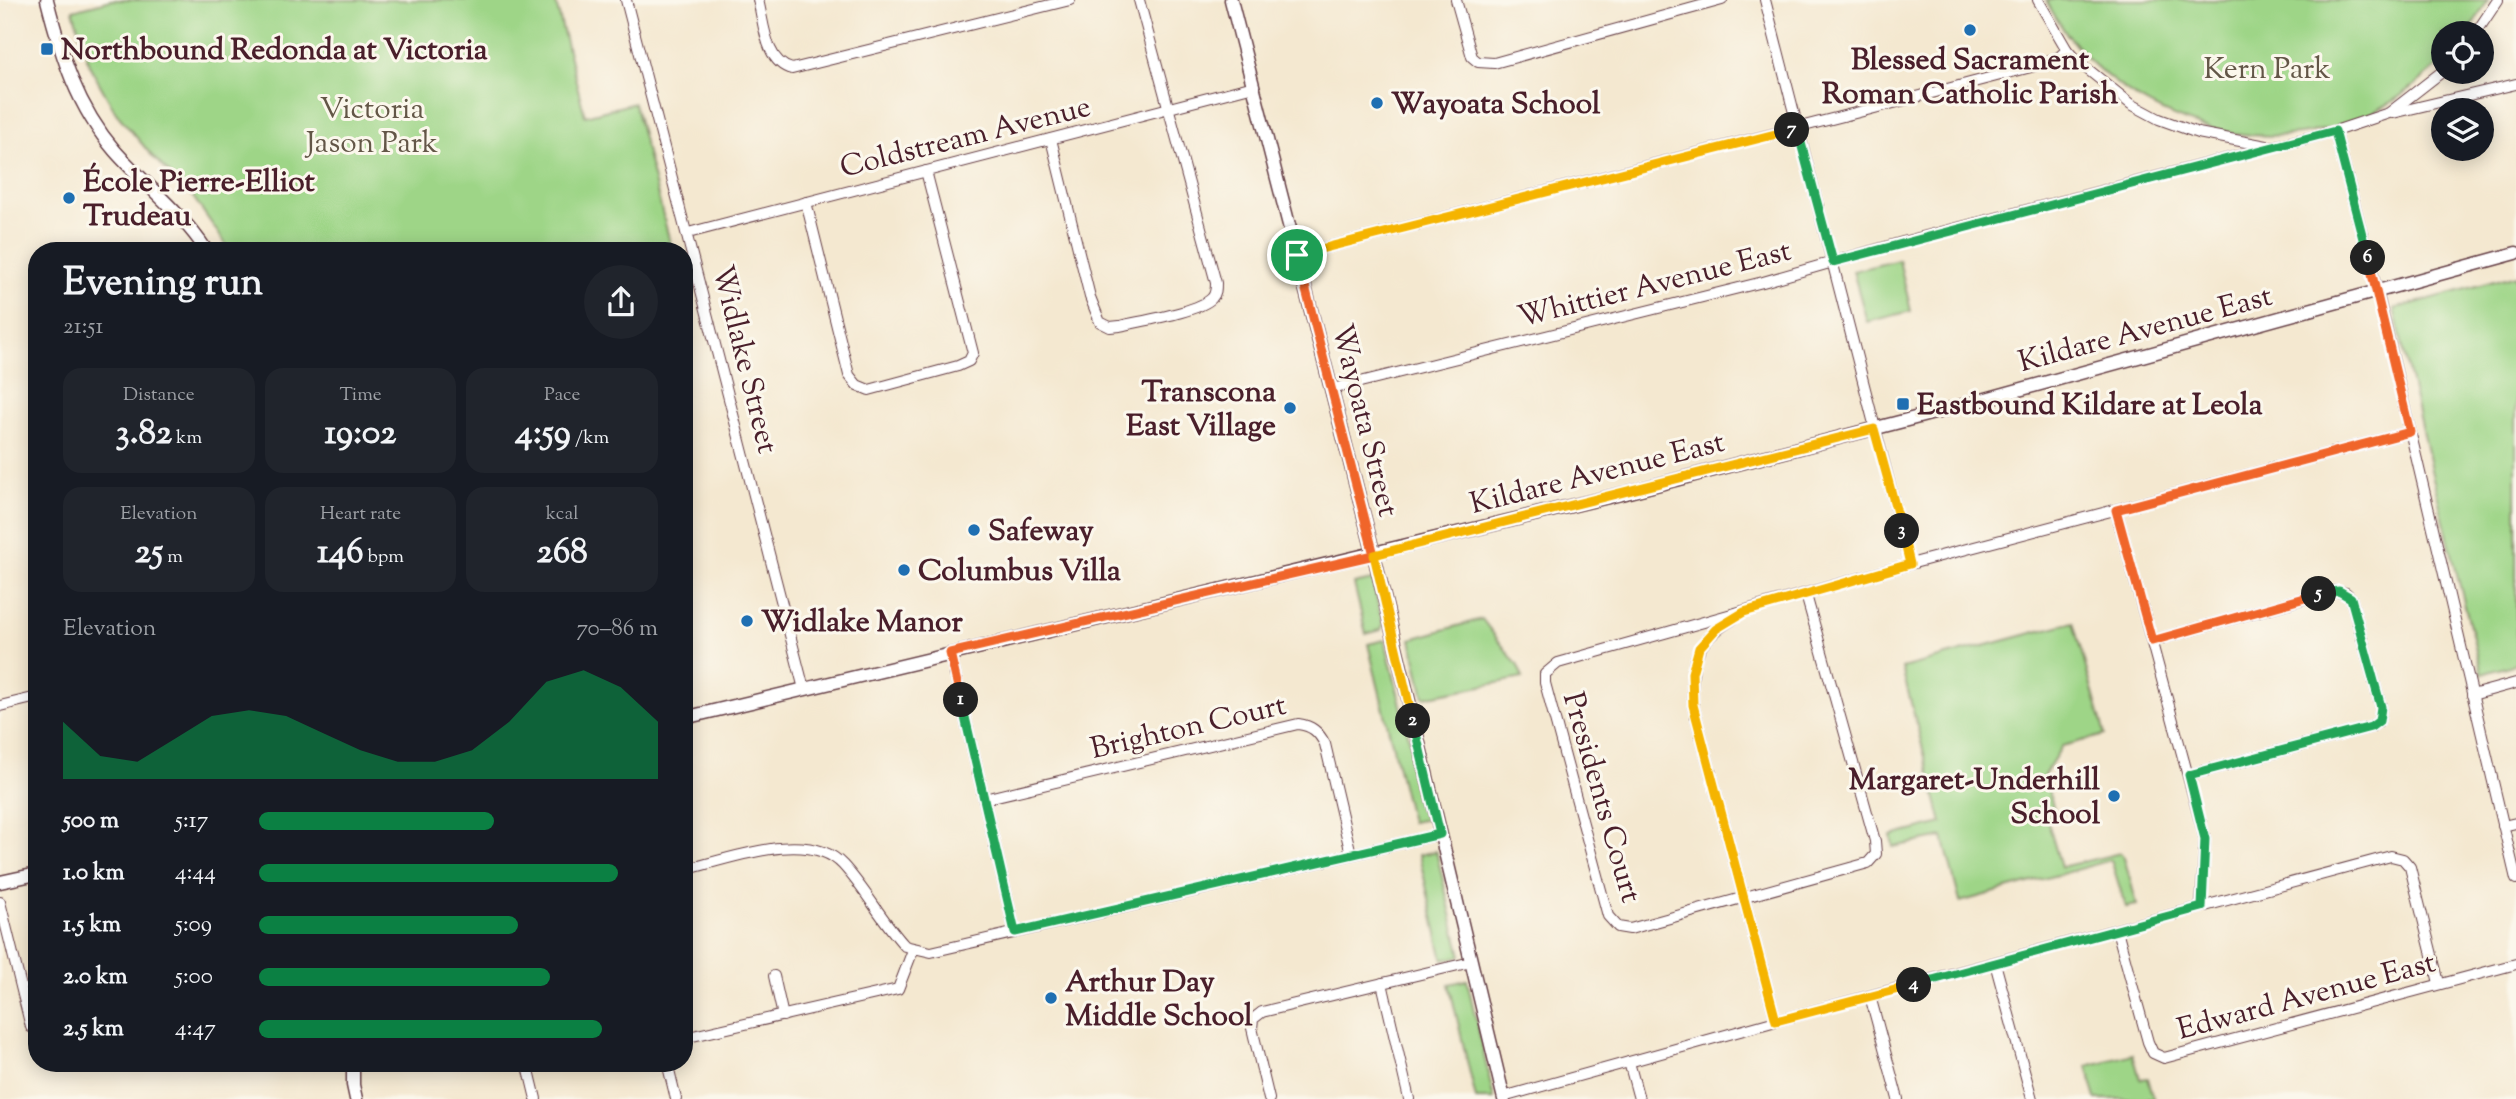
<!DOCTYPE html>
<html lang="en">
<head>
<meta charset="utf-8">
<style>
	body { margin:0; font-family:"Sorts Mill Goudy",serif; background:#20242c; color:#f1f3f6; height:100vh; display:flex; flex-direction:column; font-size:26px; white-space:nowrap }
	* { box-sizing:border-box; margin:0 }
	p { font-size:23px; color:#9ea1a6 }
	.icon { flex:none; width:38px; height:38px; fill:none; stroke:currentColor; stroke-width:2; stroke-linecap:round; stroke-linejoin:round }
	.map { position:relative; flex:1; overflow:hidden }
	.panel { position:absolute; left:28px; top:242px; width:665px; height:830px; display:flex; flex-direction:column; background:#171b24; border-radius:28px; box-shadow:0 4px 18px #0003 }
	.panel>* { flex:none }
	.tools { position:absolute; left:2431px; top:21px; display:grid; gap:14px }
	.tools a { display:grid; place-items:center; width:63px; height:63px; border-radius:50%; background:#171b24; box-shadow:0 4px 18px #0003; font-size:35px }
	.pin { position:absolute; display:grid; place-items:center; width:60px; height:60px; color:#fff; margin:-30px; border:4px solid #fff; border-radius:50%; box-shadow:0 2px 7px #0007 }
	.km { position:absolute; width:35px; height:35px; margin:-18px; border-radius:50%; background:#222; color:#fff; font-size:19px; line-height:35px; text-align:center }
	.round { display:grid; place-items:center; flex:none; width:74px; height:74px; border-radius:37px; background:#20242c }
	.headline { display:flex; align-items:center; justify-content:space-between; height:119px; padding:0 35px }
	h1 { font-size:38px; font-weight:800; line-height:52px }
	.stats { display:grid; grid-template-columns:repeat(3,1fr); gap:10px; height:119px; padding:7px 35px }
	.stats div { display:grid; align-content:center; border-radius:18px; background:#20242c; text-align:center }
	.stats b { font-size:35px; font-weight:800 }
	.stats small { font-size:19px; font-weight:400 }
	.stats p { font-size:19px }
	.chart { height:196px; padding:14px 35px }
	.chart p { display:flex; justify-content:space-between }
	.chart svg { width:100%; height:126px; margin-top:7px; fill:#0b8043; opacity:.7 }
	ul { padding:0 35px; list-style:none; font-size:23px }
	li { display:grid; grid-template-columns:112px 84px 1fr; align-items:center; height:52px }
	li i { height:18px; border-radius:9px; background:#0b8043 }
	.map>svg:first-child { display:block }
</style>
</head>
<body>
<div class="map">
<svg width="2516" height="1099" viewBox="0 0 2516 1099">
	<rect width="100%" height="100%" fill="#fbf7ec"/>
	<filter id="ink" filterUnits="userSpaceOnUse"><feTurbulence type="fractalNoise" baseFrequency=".0143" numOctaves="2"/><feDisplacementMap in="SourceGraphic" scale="14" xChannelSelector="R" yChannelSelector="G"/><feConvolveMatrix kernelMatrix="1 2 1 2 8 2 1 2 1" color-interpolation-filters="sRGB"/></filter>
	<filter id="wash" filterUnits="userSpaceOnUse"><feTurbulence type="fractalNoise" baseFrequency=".00686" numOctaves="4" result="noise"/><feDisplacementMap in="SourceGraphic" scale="28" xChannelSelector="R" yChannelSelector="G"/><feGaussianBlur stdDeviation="1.57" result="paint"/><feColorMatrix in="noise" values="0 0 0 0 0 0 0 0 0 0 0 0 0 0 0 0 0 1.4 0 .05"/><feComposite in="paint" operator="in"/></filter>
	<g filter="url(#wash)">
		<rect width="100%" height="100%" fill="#f4e8d0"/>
		<!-- green -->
		<g fill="#9ed587" stroke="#747a59" stroke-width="2">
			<path d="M111 0H555L585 116 634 103 672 250H230L193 197 153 157 116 113 89 65 73 10Z"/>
			<path d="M2046 0H2488L2468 33H2443V61C2419 83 2395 103 2365 116 2248 168 2103 113 2046 0Z"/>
			<path d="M1899 260 1911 311 1867 322 1853 271Z"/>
			<path d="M2516 275V664L2482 674 2432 474 2394 309Z"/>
			<path d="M1372 580 1383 625 1381 630 1366 634 1354 584Z"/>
			<path d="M1482 619 1518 666 1523 678 1424 697 1411 639Z"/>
			<path d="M2073 622 2105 735 2062 746 2044 775 2056 817 2047 819 2061 867 2120 853 2124 857 2137 905 2126 907 2111 860 1960 902 1943 837 1893 847 1891 836 1942 823 1902 668Z"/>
			<path d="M1385 640 1429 819 1411 822 1368 644Z"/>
			<path d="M1436 851 1461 956 1443 960 1419 855Z"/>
			<path d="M1467 980 1494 1099H1476L1449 984Z"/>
			<path d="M2133 1054 2140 1079 2148 1078 2154 1099H2096L2087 1066Z"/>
		</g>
	</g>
	<g filter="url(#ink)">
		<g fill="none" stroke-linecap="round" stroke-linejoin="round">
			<defs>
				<g id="minor">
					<path d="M626 0 804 689"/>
					<path d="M758 0C764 22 765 63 792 69L1070 0"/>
					<path d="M1456 0 1472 57 1478 62 1494 63 1722 0"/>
					<path d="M1765 0 1910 564"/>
					<path d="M2038 0 2067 50 2076 60 2131 104 2159 119 2198 133 2272 147 2335 131 2389 113 2443 71"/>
					<path d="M2476 33 2498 0"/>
					<path d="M2393 113 2516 84"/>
					<path d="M2335 131 2377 291 2516 879"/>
					<path d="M1051 139 1090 297 1100 322 1110 327 1120 326C1140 321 1199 312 1212 298 1216 294 1216 289 1216 283L1139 0"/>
					<path d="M806 202 849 375 857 385 869 390 958 366 969 361 973 353 926 171"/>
					<path d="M688 233 1254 86"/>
					<path d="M1297 255 1867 110 2031 67 2059 57 2067 50"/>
					<path d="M1332 389 1763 282 1903 242 2272 147"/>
					<path d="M2116 510 2205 839 2201 907"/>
					<path d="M1806 595 1875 841 1876 854 1868 863 1630 929 1618 927 1608 916 1545 683V674L1558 663 1910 564 2410 432"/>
					<path d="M1733 619C1693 643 1691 661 1693 705L1776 1021"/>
					<path d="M2152 641 2331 591 2346 593 2351 598 2381 707 2379 721 2371 727 2189 775"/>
					<path d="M950 653 1015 932"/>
					<path d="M2472 695 2516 683"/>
					<path d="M0 706 37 697"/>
					<path d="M984 799 1298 724C1312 726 1318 731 1325 744L1351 854"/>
					<path d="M2503 826 2516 823"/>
					<path d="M684 870C726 860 809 827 843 865 866 890 882 921 905 946L931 952 1440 834"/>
					<path d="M0 902 31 1027"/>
					<path d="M2117 930 2148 1042 2153 1053 2164 1058 2516 964"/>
					<path d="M1995 963 2032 1099"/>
					<path d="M774 976 783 1016"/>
					<path d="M1382 983 1409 1099"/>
					<path d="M1870 996 1898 1099"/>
					<path d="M684 1038 898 989 913 950"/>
					<path d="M527 1062 536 1099"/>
					<path d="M667 1062 676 1099"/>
					<path d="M1629 1062 1639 1099"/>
					<path d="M1503 1097 1776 1021 2391 856 2403 859 2410 867 2439 983"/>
					<path d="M1269 1099 1252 1028 1253 1019 1262 1012 1471 962"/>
				</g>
				<g id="tertiary">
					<path d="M47 0C61 55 77 107 115 151 145 185 182 213 206 250"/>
					<path d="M1231 0 1374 555 1504 1099"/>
					<path d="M684 718 1625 493 1942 411 2516 253"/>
					<path d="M0 882 37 874"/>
					<path d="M353 1062V1085L356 1099"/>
				</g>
			</defs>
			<!-- minor casing -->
			<use href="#minor" stroke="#643d44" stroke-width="12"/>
			<!-- tertiary casing -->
			<use href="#tertiary" stroke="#643d44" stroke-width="15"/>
			<!-- minor -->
			<use href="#minor" stroke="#fff" stroke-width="10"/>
			<!-- tertiary -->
			<use href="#tertiary" stroke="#fff" stroke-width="12"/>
		</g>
	</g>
	<g fill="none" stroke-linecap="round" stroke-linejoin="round" filter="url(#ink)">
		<defs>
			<path id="split-1" d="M961 700 950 653 1374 555 1297 255"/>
			<path id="split-2" d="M961 700 1015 932 1440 834 1413 721"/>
			<path id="split-3" d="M1413 721 1374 555 1874 429 1902 531"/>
			<path id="split-4" d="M1902 531 1910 564 1744 612 1716 629 1699 648 1692 673 1693 705 1776 1021 1914 985"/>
			<path id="split-5" d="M1914 985 2202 907 2205 839 2189 775 2371 727 2379 721 2381 707 2351 598 2339 591 2319 594"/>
			<path id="split-6" d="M2319 594 2152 641 2116 510 2410 432 2368 258"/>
			<path id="split-7" d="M1792 130 1797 128 1833 262 2335 131 2368 258"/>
			<path id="split-8" d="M1297 255 1792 130"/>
		</defs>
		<!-- split-1 casing -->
		<use href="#split-1" stroke="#fff" stroke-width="14"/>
		<!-- split-2 casing -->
		<use href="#split-2" stroke="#fff" stroke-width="14"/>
		<!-- split-3 casing -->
		<use href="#split-3" stroke="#fff" stroke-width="14"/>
		<!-- split-4 casing -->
		<use href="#split-4" stroke="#fff" stroke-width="14"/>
		<!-- split-5 casing -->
		<use href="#split-5" stroke="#fff" stroke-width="14"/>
		<!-- split-6 casing -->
		<use href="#split-6" stroke="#fff" stroke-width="14"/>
		<!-- split-7 casing -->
		<use href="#split-7" stroke="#fff" stroke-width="14"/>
		<!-- split-8 casing -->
		<use href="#split-8" stroke="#fff" stroke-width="14"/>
		<!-- split-1 -->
		<use href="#split-1" stroke="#f0652b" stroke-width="9"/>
		<!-- split-2 -->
		<use href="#split-2" stroke="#22a559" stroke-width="9"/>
		<!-- split-3 -->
		<use href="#split-3" stroke="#f5b400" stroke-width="9"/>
		<!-- split-4 -->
		<use href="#split-4" stroke="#f5b400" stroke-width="9"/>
		<!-- split-5 -->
		<use href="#split-5" stroke="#22a559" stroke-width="9"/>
		<!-- split-6 -->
		<use href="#split-6" stroke="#f0652b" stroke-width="9"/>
		<!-- split-7 -->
		<use href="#split-7" stroke="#22a559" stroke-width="9"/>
		<!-- split-8 -->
		<use href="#split-8" stroke="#f5b400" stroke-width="9"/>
	</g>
	<!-- markers -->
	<g fill="#1f6fb2" stroke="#fbf7ec" stroke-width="2.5">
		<circle cx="1970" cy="30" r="7"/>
		<rect x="40" y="42" width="14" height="14" rx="3.5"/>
		<circle cx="1377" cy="103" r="7"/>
		<circle cx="69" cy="198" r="7"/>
		<rect x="1896" y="397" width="14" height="14" rx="3.5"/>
		<circle cx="1290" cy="408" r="7"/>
		<circle cx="974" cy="530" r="7"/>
		<circle cx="904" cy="570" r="7"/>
		<circle cx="747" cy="621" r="7"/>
		<circle cx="2114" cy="796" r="7"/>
		<circle cx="1051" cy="998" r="7"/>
	</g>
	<g text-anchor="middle" stroke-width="6" stroke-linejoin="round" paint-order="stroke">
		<!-- poi labels -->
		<g font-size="30" font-weight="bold" fill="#4a1f2b" stroke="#fbf7ec" text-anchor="start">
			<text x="61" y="59">Northbound Redonda at Victoria</text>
			<text x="1970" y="69" text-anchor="middle">Blessed Sacrament<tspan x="1970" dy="34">Roman Catholic Parish</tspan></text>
			<text x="1391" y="113">Wayoata School</text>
			<text x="83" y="191">École Pierre-Elliot<tspan x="83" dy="34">Trudeau</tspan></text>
			<text x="1276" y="401" text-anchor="end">Transcona<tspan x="1276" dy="34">East Village</tspan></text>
			<text x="1917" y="414">Eastbound Kildare at Leola</text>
			<text x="988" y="540">Safeway</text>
			<text x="918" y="580">Columbus Villa</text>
			<text x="761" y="631">Widlake Manor</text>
			<text x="2100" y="789" text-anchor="end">Margaret-Underhill<tspan x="2100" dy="34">School</tspan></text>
			<text x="1065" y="991">Arthur Day<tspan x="1065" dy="34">Middle School</tspan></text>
		</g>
		<!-- park labels -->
		<g font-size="30" fill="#635647" stroke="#fbf7ec">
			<text x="2267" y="78">Kern Park</text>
			<text x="372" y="118">Victoria<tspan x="372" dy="34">Jason Park</tspan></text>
		</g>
		<!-- street labels -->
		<g font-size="30" fill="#4a1f2b" stroke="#fbf7ec">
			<text transform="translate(965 136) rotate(-14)" y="10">Coldstream Avenue</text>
			<text transform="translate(1654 283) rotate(-14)" y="10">Whittier Avenue East</text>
			<text transform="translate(2145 328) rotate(-15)" y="10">Kildare Avenue East</text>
			<text transform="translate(746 359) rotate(76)" y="10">Widlake Street</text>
			<text transform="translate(1366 420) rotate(76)" y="10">Wayoata Street</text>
			<text transform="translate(1597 472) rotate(-14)" y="10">Kildare Avenue East</text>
			<text transform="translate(1188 726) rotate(-13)" y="10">Brighton Court</text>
			<text transform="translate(1603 797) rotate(74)" y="10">Presidents Court</text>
			<text transform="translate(2306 995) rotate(-15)" y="10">Edward Avenue East</text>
		</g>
	</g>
</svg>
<div class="tools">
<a><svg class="icon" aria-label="locate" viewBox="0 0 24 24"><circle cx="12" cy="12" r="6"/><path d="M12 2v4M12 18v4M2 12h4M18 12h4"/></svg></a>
<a><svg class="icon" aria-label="layers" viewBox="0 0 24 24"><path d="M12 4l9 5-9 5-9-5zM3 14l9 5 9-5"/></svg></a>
</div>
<div class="pin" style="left:1297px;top:255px;background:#1e9e55"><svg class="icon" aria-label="arrive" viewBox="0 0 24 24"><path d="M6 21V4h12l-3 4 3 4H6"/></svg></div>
<b class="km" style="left:961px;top:700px">1</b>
<b class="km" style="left:1413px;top:721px">2</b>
<b class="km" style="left:1902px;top:531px">3</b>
<b class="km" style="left:1914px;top:985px">4</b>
<b class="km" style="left:2319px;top:594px">5</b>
<b class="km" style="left:2368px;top:258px">6</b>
<b class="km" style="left:1792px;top:130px">7</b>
<section class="panel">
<div class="headline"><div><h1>Evening run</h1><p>21:51</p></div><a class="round"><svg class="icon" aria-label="share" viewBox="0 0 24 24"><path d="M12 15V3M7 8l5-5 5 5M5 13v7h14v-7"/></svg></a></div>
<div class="stats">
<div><p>Distance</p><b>3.82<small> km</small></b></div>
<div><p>Time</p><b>19:02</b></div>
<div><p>Pace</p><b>4:59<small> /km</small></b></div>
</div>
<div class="stats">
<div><p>Elevation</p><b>25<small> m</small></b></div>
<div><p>Heart rate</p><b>146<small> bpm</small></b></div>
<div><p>kcal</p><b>268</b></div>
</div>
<div class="chart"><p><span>Elevation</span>70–86 m</p>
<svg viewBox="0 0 160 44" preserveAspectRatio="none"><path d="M0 44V24L10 36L20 38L30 30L40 22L50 20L60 22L70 28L80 34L90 38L100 38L110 34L120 24L130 10L140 6L150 12L160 24V44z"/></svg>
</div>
<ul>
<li><b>500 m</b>5:17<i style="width:59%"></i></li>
<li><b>1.0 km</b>4:44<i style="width:90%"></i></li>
<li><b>1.5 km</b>5:09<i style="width:65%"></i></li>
<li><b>2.0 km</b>5:00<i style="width:73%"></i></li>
<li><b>2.5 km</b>4:47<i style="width:86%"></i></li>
</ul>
</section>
</div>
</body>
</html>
